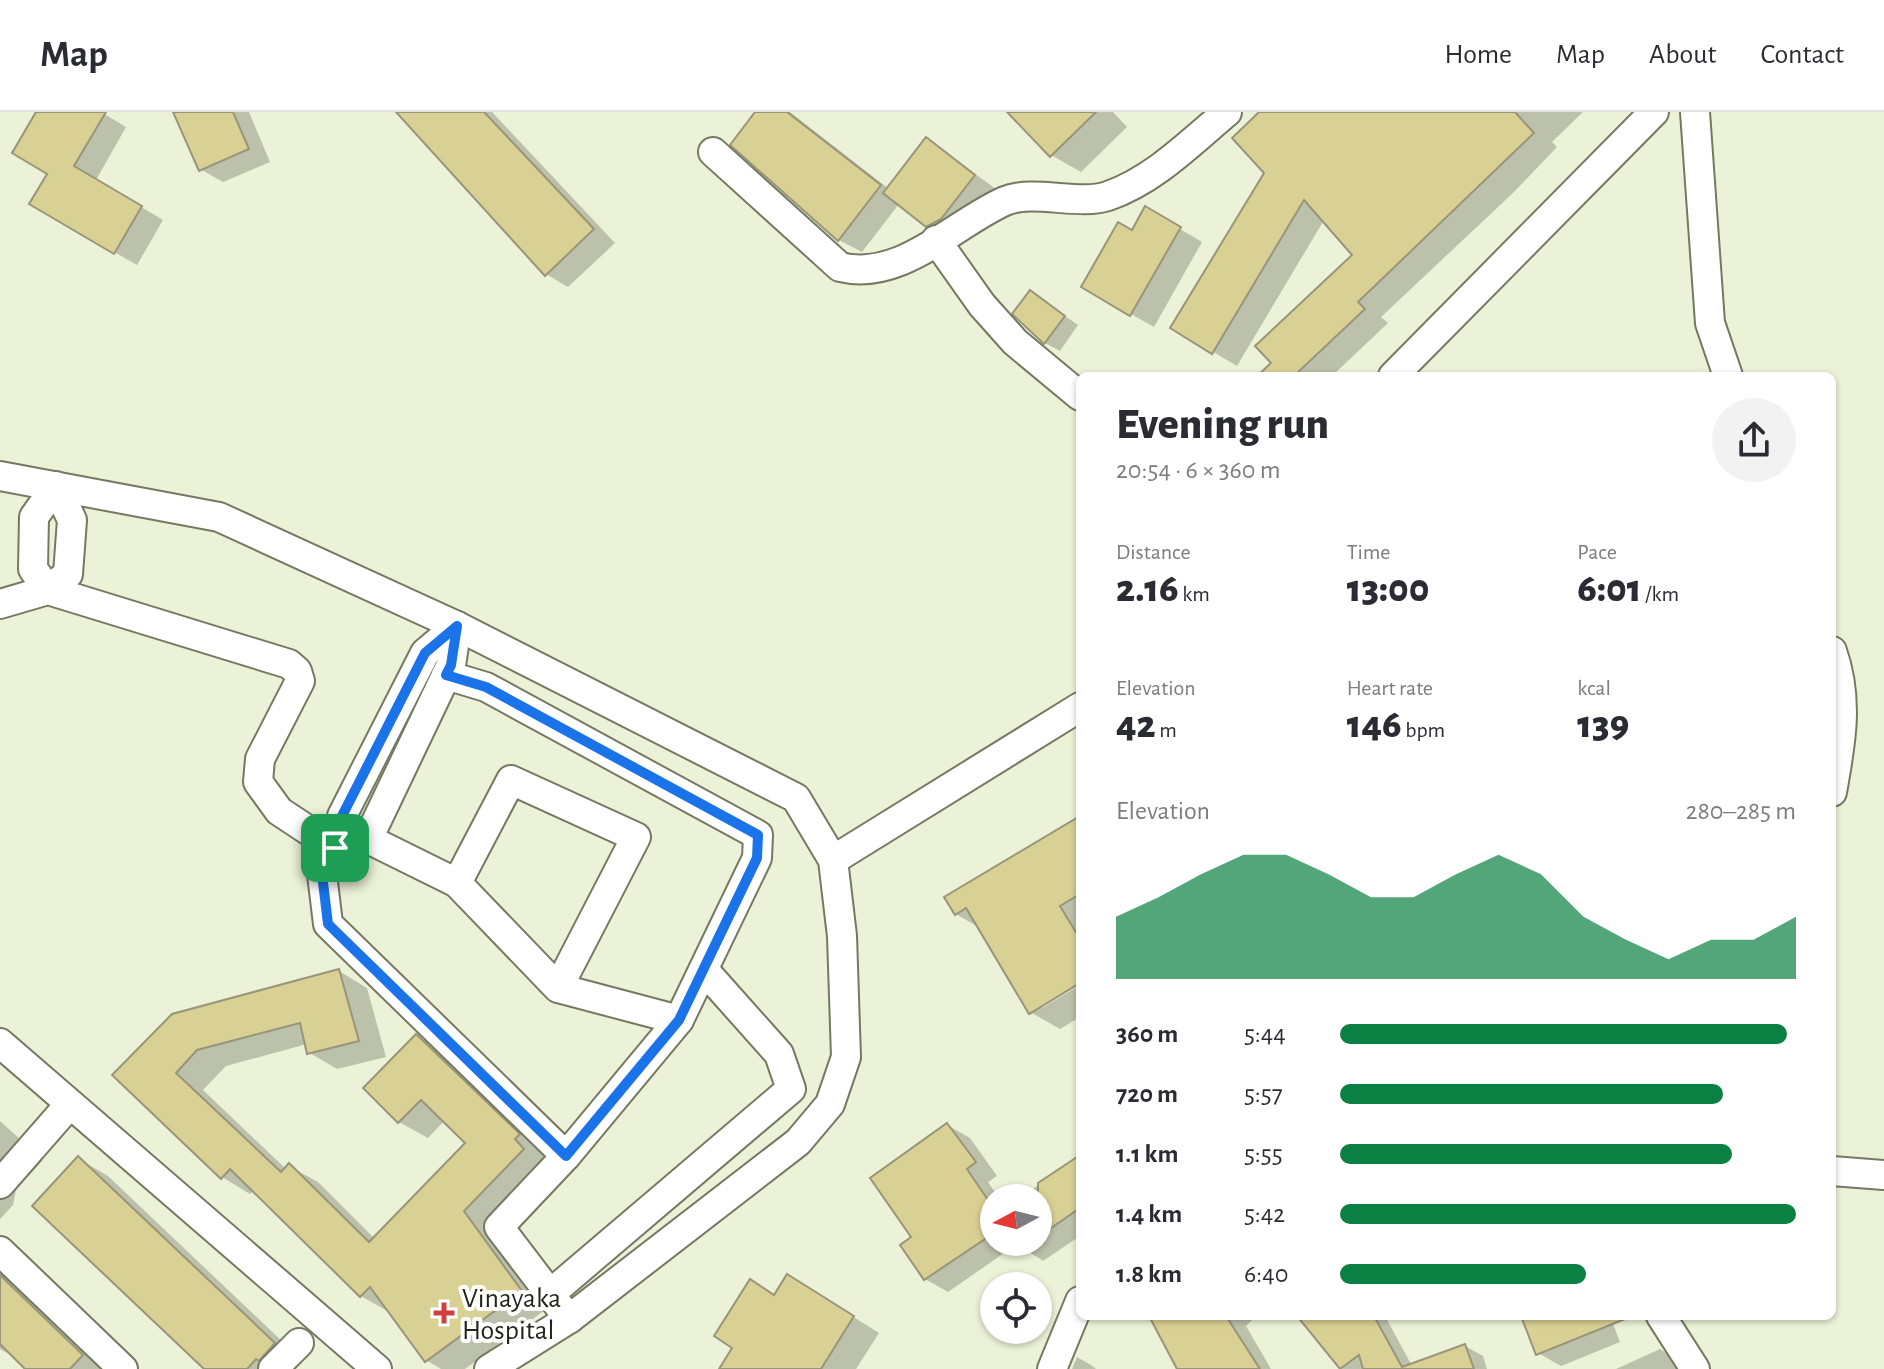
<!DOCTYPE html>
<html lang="en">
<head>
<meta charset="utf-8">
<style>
	body { margin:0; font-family:"Alegreya Sans",sans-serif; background:#f2f2f3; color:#2b2b33; height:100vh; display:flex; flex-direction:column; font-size:30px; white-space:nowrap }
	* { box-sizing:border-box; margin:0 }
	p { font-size:26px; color:#7c7c81 }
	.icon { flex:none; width:44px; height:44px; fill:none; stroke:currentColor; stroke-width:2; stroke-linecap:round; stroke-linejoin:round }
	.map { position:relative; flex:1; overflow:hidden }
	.details { position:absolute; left:1076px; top:260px; width:760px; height:948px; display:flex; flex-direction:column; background:#fff; border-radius:12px; box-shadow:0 2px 6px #0004 }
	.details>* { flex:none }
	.needle { width:52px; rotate:263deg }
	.fabs { position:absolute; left:980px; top:1072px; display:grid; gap:16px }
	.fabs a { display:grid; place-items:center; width:72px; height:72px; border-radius:50%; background:#fff; box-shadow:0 2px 6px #0004; font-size:40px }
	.pin { position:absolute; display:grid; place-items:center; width:68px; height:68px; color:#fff; margin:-34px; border-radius:16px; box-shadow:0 4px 12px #0006 }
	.round { display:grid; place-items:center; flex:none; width:84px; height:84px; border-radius:42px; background:#f2f2f3 }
	.overview { display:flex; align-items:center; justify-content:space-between; height:136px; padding:0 40px }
	h1 { font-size:44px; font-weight:800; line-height:60px }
	.figures { display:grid; grid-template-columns:repeat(3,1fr); gap:12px; height:136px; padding:8px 40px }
	.figures div { display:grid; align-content:center }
	.figures b { font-size:40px; font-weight:800 }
	.figures small { font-size:22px; font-weight:400 }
	.figures p { font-size:22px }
	.chart { height:224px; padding:16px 40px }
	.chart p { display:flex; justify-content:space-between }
	.chart svg { width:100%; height:144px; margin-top:8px; fill:#0b8043; opacity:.7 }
	ul { padding:0 40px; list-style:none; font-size:26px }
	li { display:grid; grid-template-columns:128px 96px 1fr; align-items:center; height:60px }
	li i { height:20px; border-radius:10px; background:#0b8043 }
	header { display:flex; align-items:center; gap:48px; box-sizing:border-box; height:112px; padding:0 40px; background:#fff; border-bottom:2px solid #e1e1e2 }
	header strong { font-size:38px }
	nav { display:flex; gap:44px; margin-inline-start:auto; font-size:28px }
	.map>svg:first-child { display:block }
</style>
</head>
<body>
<header>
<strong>Map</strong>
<nav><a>Home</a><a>Map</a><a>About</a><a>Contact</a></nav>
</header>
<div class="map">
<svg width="1884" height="1257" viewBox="0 0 1884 1257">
	<rect width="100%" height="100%" fill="#ebf2d7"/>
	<!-- shadow -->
	<g fill="#0003">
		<path d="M38 0H101L126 15 96 68 163 108 137 153 31 92 49 61Z"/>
		<path d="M176 0H249L270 50 223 70 200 57Z"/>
		<path d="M398 0H492L615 131 568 175 546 162Z"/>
		<path d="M758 0H790L889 77 927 27 996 77 964 119 950 126 899 92 862 140 839 128 733 32Z"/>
		<path d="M1010 0H1113L1127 15 1081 60 1051 43Z"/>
		<path d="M1262 0H1583L1552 30 1557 35 1514 80 1381 205 1388 211 1332 264H1270L1354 143 1324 108 1237 254 1173 216 1267 61Z"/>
		<path d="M1146 97 1202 130 1154 215 1083 175 1132 121Z"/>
		<path d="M1030 180 1078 213 1060 239 1045 231 1015 201Z"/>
		<path d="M1080 706V869L1042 891V896L1080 873V905L1060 917 1030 900 980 816 956 802Z"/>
		<path d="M339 859 367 876 386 945 337 957 308 940 307 932 226 954 203 978 286 1057 289 1054 318 1070 375 1127 468 1031 445 1008 428 1026 399 1010 366 976 417 924 445 940 547 1040 542 1045 551 1054 491 1116 549 1195 465 1257H441L426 1248 389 1200 361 1184 254 1078 250 1082 222 1065 115 963Z"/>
		<path d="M0 1009 43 1048 16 1078 13 1093 0 1107Z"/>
		<path d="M947 1013 970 1026 997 1064 988 1070 999 1086H994V1130H1038V1086H1020L1075 1048 1080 1051V1124L1043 1149 1017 1132 948 1180 925 1167 914 1126Z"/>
		<path d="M79 1047 108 1064 303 1249 295 1257H206Z"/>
		<path d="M0 1143 104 1257H28L10 1239 7 1241 0 1237Z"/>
		<path d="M814 1180 879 1221 856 1257H721L776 1184Z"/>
		<path d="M1164 1204H1256L1246 1214 1271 1257H1181Z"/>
		<path d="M1300 1204H1385L1411 1252 1465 1234 1483 1244 1487 1257H1343Z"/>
		<path d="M1523 1204H1610L1620 1230 1561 1254 1538 1241Z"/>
		<path d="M1660 1237 1679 1249 1683 1257H1616Z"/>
		<path d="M1077 1245 1091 1253 1096 1257H1072Z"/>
	</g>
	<!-- building -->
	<g fill="#d9d093" stroke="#99957b" stroke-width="2">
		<path d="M36 0H106L74 54 142 94 114 142 29 92 47 62 12 41Z"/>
		<path d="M173 0H233L249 37 199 59Z"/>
		<path d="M396 0H484L594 117 545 164Z"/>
		<path d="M755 0H787L881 73 838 129 730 33Z"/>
		<path d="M1007 0H1096L1050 45Z"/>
		<path d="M1259 0H1515L1534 21 1358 190 1365 197 1294 264H1257L1271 251 1255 234 1352 143 1304 88 1212 242 1170 216 1264 61 1232 26Z"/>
		<path d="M926 25 975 63 941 107 926 115 883 81Z"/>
		<path d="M1145 94 1181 115 1130 204 1081 175 1118 110 1132 118Z"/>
		<path d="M1030 178 1065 204 1044 232 1012 202Z"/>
		<path d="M1080 704V782L1060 794 1080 827V871L1029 902 966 796 955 803 944 785Z"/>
		<path d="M339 857 359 929 307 942 300 911 197 938 176 961 281 1060 289 1051 369 1130 465 1031 421 988 398 1011 363 976 416 922 520 1022 515 1027 524 1037 464 1099 522 1179 425 1250 370 1175 360 1185 230 1057 221 1067 112 963 172 902Z"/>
		<path d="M947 1011 976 1050 967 1057 994 1097V1121L924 1168 900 1133 911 1125 870 1066Z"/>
		<path d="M1080 1043V1096L1038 1125V1071Z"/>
		<path d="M78 1044 275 1231 259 1249 256 1247 247 1257H204L32 1094Z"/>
		<path d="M787 1162 854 1204 821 1257H719L732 1236 714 1224 750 1167 774 1183Z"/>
		<path d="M0 1163 83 1243 70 1257H25L0 1232Z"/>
		<path d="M1149 1204H1226L1260 1257H1177Z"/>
		<path d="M1297 1204H1374L1402 1255 1465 1232 1474 1257H1363L1359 1243 1340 1257Z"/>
		<path d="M1521 1204H1630V1205L1536 1243Z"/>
	</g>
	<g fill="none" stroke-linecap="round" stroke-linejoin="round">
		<defs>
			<g id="street">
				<path d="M1695 0 1710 211 1728 264"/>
				<path d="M713 40 840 155C901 170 953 112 1005 89 1033 77 1080 94 1108 84 1154 68 1190 31 1227 0"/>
				<path d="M936 128 982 193 1015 230 1080 284"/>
				<path d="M1393 264 1654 0"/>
				<path d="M0 364 219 405 457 514 796 686 833 748 842 824 846 945 830 992 798 1030 569 1207 489 1257"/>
				<path d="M56 374 72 408 68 462 48 478 33 457 34 405Z"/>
				<path d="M0 492 48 478 289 552 297 559 300 569 260 647 258 670 279 699 335 736 368 727 451 553 457 514"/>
				<path d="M457 514 425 541 342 704 335 736 322 762 328 812 566 1044"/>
				<path d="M1832 539C1849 587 1841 631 1832 680"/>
				<path d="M446 563 486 575 758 723 757 746 679 908 566 1044 499 1115 569 1207"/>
				<path d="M368 727 457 771"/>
				<path d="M833 748 1080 595"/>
				<path d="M558 876 636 725 511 668 457 771 558 876 679 908"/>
				<path d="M0 931 377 1257"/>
				<path d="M1832 1059 1884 1063"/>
				<path d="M0 1072 70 992"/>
				<path d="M0 1139 123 1257"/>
				<path d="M550 1182 791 977 779 942 705 859"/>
				<path d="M1661 1204 1695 1257"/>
				<path d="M273 1257 299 1231"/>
				<path d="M1052 1257 1080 1189"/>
			</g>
		</defs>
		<!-- street casing -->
		<use href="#street" stroke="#737a61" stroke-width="32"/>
		<!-- street -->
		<use href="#street" stroke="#fff" stroke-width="28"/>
	</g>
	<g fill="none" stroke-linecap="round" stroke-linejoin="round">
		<defs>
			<path id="route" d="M457 514 451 553 446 563 486 575 758 723 757 746 679 908 566 1044 328 812 322 762 335 736 342 704 425 541Z"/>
		</defs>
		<!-- route casing -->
		<use href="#route" stroke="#fff" stroke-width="16"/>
		<!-- route -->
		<use href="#route" stroke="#1a73e8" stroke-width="10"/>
	</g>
	<!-- markers -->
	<path fill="#cf403f" stroke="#fff" stroke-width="3" d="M440 1189h8v8h8v8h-8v8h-8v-8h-8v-8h8z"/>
	<g text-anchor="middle" stroke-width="8" stroke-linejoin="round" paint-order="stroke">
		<!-- poi labels -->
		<g font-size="28" fill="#23251b" stroke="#fff" text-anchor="start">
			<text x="462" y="1195">Vinayaka<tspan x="462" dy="32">Hospital</tspan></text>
		</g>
	</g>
</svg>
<div class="fabs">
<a><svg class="needle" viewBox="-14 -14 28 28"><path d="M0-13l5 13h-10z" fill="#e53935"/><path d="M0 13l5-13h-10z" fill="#7c7c81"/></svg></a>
<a><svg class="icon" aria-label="locate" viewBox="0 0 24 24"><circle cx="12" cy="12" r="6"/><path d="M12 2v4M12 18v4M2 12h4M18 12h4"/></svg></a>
</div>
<div class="pin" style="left:335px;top:736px;background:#1e9e55"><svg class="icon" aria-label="arrive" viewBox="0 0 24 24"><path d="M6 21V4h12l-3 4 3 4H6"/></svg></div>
<section class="details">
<div class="overview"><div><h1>Evening run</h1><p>20:54 · 6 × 360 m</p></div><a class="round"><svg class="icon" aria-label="share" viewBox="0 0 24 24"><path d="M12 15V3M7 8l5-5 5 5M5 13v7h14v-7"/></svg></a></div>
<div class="figures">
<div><p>Distance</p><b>2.16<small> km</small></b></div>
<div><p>Time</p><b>13:00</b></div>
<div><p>Pace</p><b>6:01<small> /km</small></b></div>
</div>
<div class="figures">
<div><p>Elevation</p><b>42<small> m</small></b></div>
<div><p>Heart rate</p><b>146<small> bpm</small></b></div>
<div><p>kcal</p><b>139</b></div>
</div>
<div class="chart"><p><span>Elevation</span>280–285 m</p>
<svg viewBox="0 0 160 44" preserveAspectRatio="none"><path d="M0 44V25L10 19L20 12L30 6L40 6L50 12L60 19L70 19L80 12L90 6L100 12L110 25L120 32L130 38L140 32L150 32L160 25V44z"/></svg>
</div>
<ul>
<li><b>360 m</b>5:44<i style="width:98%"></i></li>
<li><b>720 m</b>5:57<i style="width:84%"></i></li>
<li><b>1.1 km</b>5:55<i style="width:86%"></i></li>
<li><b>1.4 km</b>5:42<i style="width:100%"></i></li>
<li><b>1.8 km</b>6:40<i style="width:54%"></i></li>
</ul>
</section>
</div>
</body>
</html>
